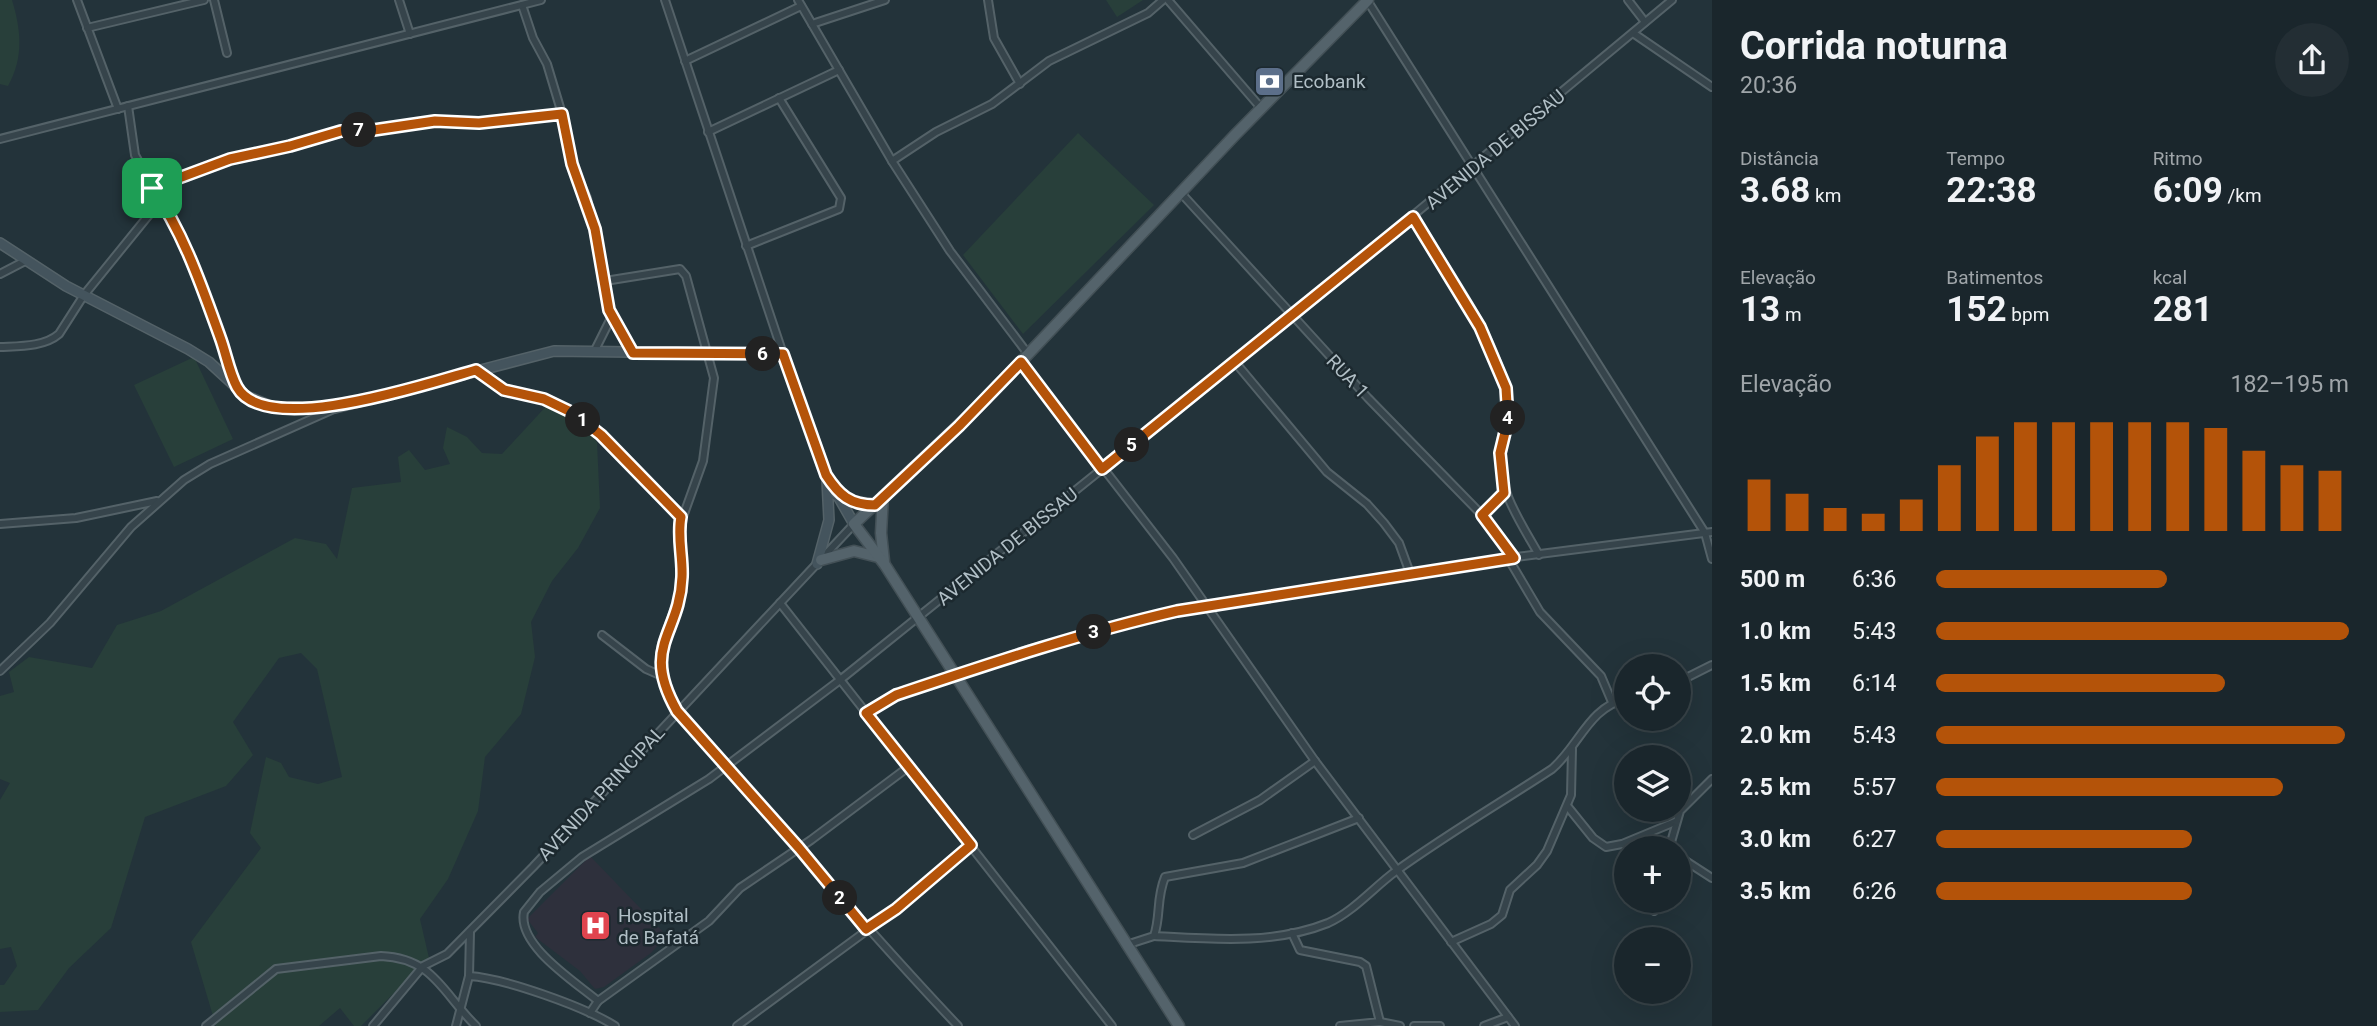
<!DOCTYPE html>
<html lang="pt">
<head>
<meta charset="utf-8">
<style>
	body { margin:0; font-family:Roboto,sans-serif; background:#232e34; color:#f1f3f6; height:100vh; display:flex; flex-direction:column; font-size:26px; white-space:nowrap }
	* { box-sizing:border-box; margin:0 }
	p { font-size:23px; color:#9fa5a9 }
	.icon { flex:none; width:38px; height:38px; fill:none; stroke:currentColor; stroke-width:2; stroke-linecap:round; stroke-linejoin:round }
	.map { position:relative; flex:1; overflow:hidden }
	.panel { display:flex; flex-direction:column; background:#1a262c; width:665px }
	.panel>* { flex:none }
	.controls { position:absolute; left:1614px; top:654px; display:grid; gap:14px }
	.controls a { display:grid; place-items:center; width:77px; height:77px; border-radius:50%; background:#1a262c; box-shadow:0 7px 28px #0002,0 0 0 2px #384348; font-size:35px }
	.pin { position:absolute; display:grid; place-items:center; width:60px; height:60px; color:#fff; margin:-30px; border-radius:14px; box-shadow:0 4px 10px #0006 }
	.km { position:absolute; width:35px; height:35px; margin:-18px; border-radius:50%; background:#222; color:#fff; font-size:19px; line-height:35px; text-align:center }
	.round { display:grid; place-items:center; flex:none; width:74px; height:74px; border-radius:37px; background:#232e34 }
	.overview { display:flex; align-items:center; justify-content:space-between; height:119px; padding:0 28px }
	h1 { font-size:38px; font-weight:700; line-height:52px }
	.metrics { display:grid; grid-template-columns:repeat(3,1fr); gap:10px; height:119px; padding:7px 28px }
	.metrics div { display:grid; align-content:center }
	.metrics b { font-size:35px; font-weight:700 }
	.metrics small { font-size:19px; font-weight:400 }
	.metrics p { font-size:19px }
	.chart { height:196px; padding:14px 28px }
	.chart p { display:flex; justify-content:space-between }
	.chart svg { width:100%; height:126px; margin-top:7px; stroke:#b45309; stroke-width:6 }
	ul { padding:0 28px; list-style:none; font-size:23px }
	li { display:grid; grid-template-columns:112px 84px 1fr; align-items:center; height:52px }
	li i { height:18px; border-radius:9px; background:#b45309 }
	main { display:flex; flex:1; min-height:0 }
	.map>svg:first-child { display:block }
</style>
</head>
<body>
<main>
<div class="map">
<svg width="1712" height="1026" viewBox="0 0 1712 1026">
	<rect width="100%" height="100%" fill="#23333a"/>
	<!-- medical -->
	<path fill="#2e303c" d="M590 856 667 936 651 953 604 987 595 989 580 971 535 937 538 933 527 919Z"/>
	<!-- green -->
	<g fill="#283f3a">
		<path d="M0 0H12C21 30 24 57 8 86L0 84Z"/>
		<path d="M1106 0H1143L1117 17Z"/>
		<path d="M1078 133 1154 205 1023 334 963 255Z"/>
		<path d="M194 357 233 439 174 467 134 385Z"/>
		<path d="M551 401 570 414 597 442 600 508 578 548 552 581 531 622 535 657 521 714 485 757 478 811 448 879 420 919 429 958 361 1026H354L340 1008 319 1026H216L191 942 261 848 250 833 266 757 281 763 289 777 318 784 342 777 317 669 301 653 279 658 233 722 253 755 226 786 145 817 111 928 69 968 38 1010 0 1012V985H4L17 966 11 947 0 949V800L10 783 0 779V696L14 692 9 672 29 657 92 668 117 625 161 611 295 538 326 544 337 559 352 488 401 482 398 457 409 450 425 470 450 464 443 448 447 427 467 437 482 453 502 454Z"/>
	</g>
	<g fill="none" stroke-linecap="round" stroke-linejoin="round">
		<defs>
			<g id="street">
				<path d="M77 0 118 109"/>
				<path d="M214 0 227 53"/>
				<path d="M399 0 410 34"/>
				<path d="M665 0 783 354"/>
				<path d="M798 0 892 161 950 251 1028 354"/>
				<path d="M988 0 994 38 1020 84"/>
				<path d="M1168 0 1261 108"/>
				<path d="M1367 0 1705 533 1712 559"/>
				<path d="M1628 0 1645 22"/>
				<path d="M522 5 533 38 547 64 562 114 572 164 587 198 611 318 633 353"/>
				<path d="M812 24 885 0"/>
				<path d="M87 28 204 0"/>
				<path d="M1633 33 1712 87"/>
				<path d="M685 61 801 6"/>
				<path d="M128 106 135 155 177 231 213 317 237 387"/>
				<path d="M708 132 839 70"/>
				<path d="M0 139 541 0"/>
				<path d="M892 161 936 132 992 104 1049 61 1148 13 1163 0"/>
				<path d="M152 188 230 158 290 147 341 131H367L435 121 479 123 562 114"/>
				<path d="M1181 193 1368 398 1482 515 1514 558"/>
				<path d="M1413 217C1447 270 1489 326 1505 387 1512 411 1501 428 1500 451 1498 491 1520 521 1539 555"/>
				<path d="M746 246 839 209 841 198 779 98"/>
				<path d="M0 274 25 261"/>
				<path d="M605 281 680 269 686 276 714 378 703 461 680 525V594L661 647 662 676 677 711C771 816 861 924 958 1026"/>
				<path d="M0 347C19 346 44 347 59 334L84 295 161 200"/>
				<path d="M594 352 611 318"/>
				<path d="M1021 362 1173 558 1315 761 1515 1026"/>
				<path d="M1235 362 1327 472 1367 504 1384 523 1399 543 1411 576"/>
				<path d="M477 371 504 390 544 399 573 413 601 435 681 517"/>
				<path d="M1482 515 1505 493"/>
				<path d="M0 524 76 518 157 501"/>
				<path d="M1508 558 1540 612 1601 676 1612 702"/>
				<path d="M780 603 1112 1026"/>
				<path d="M602 635 646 669 662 676"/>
				<path d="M0 671 50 623 131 527 184 480 210 464 334 409"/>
				<path d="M1678 682 1712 665"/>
				<path d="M866 713 896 695 1030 649 1177 611 1508 558 1712 532"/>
				<path d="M1568 807 1593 838 1606 847 1622 844 1675 822"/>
				<path d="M1193 835 1260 800 1315 761"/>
				<path d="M1669 849 1680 811 1712 779"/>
				<path d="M1678 856 1712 878"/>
				<path d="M1654 911 1657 901"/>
				<path d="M1292 933 1300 950 1360 962 1366 966 1380 1022 1340 1026"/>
				<path d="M1154 936C1211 939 1273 945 1328 923 1353 912 1374 887 1396 871 1446 835 1500 803 1552 769 1579 746 1589 707 1626 699"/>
				<path d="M1451 942 1491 924 1502 915 1510 890 1537 865 1547 851 1571 795 1572 749"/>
				<path d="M1126 945 1154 936C1161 915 1156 899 1165 877L1243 863 1359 818"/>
				<path d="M469 976C504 978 585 1007 615 1026"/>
				<path d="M598 1001 709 921 740 888 811 840 907 768"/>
				<path d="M590 1013 598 1001C574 981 517 945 524 912L540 892 582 857 709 779 840 680 1292 316 1672 0"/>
				<path d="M1380 1022 1400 1026"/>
				<path d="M206 1026 276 969 381 956C434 958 443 994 476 1026"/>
				<path d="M373 1026 423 966 447 954 533 867 854 524"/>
				<path d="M456 1026 469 976 470 932"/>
				<path d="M737 1026 896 909 971 844"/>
				<path d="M1414 1026H1440"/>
				<path d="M1484 1026 1508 1017"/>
			</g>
			<g id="secondary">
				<path d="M0 243 66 286 188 349 209 362 246 396 273 407 335 408 554 351 783 354 826 475 854 524"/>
				<path d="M817 564 829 520 827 480"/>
			</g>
			<g id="primary">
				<path d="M836 493 851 501 875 505"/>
				<path d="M883 496 881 533 884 561"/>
				<path d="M821 560 854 551 878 557"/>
				<path d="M1179 1026 885 565 854 524 984 401 1235 135 1368 0"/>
			</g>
		</defs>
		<!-- street casing -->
		<use href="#street" stroke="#546268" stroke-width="10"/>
		<!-- secondary casing -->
		<use href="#secondary" stroke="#546268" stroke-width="12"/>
		<!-- primary casing -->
		<use href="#primary" stroke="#435056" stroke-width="13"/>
		<!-- street -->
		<use href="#street" stroke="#36444b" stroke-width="6"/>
		<!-- secondary -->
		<use href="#secondary" stroke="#44545d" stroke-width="9"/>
		<!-- primary -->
		<use href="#primary" stroke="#54636b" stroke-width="10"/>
	</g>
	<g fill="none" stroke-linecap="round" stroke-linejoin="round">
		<defs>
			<path id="route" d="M562 114 572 164 595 229 609 310 633 353 783 354 826 475C839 495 850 505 875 505L959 426 1021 362 1102 469 1413 217 1480 327 1506 388 1508 420 1500 453 1504 493 1482 515 1514 558 1177 611C1081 633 989 664 896 695L866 713 971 845 896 909 866 929 799 848 677 711C640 646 680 635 682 577 683 557 677 536 681 517L601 435 573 413 544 399 504 390 476 370C432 382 266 439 237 387 229 372 226 353 220 337 202 287 183 231 152 188L230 159 290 146 341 131H367L435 121 479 123Z"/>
		</defs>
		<!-- route casing -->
		<use href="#route" stroke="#fff" stroke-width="14"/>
		<!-- route -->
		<use href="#route" stroke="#b45309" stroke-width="9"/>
	</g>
	<!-- icons -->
	<defs>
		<symbol id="bank-square" viewBox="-11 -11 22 22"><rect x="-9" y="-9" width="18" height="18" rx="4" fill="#5c6f8a" stroke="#1c292f"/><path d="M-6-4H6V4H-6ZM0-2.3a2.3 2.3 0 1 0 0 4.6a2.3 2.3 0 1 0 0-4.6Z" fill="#fff"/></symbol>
		<symbol id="hospital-square" viewBox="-11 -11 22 22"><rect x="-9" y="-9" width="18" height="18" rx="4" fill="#e0444e" stroke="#1c292f"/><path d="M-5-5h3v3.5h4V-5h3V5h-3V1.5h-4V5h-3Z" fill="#fff"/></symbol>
	</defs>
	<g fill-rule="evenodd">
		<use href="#bank-square" x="1252" y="64" width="35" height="35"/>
		<use href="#hospital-square" x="578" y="908" width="35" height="35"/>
	</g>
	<g text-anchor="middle" stroke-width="5" stroke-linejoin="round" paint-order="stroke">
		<!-- poi labels -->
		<g font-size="19" fill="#b1bfc6" stroke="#1c292f" text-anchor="start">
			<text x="1293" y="88">Ecobank</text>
			<text x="618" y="922">Hospital<tspan x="618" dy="22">de Bafatá</tspan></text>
		</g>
		<!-- street labels -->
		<g font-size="19" fill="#b1bfc6" stroke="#1c292f">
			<text transform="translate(1495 149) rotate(-40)" y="7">AVENIDA DE BISSAU</text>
			<text transform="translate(1348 376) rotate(47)" y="7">RUA 1</text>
			<text transform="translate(1007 546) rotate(-39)" y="7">AVENIDA DE BISSAU</text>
			<text transform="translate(601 793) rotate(-47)" y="7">AVENIDA PRINCIPAL</text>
		</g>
	</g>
</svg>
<div class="controls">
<a><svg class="icon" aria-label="locate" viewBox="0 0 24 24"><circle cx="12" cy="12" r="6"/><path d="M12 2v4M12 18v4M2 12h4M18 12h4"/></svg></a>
<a><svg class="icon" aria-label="layers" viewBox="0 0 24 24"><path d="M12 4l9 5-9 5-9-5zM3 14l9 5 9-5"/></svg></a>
<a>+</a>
<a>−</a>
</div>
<div class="pin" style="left:152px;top:188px;background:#1e9e55"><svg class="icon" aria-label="arrive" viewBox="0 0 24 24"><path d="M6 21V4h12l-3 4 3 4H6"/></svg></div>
<b class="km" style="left:583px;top:420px">1</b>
<b class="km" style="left:840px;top:898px">2</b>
<b class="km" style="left:1094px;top:632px">3</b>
<b class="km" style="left:1508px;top:418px">4</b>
<b class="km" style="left:1132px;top:445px">5</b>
<b class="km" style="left:763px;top:354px">6</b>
<b class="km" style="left:359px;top:130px">7</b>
</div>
<section class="panel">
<div class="overview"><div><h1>Corrida noturna</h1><p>20:36</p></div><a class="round"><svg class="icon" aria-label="share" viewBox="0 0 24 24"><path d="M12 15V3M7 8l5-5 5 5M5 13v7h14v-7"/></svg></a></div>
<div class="metrics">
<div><p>Distância</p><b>3.68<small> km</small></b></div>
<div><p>Tempo</p><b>22:38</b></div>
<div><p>Ritmo</p><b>6:09<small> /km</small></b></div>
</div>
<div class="metrics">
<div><p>Elevação</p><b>13<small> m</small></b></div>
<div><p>Batimentos</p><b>152<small> bpm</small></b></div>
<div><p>kcal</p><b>281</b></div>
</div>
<div class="chart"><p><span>Elevação</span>182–195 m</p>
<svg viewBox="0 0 160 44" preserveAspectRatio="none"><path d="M5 44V26M15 44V31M25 44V36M35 44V38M45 44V33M55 44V21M65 44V11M75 44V6M85 44V6M95 44V6M105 44V6M115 44V6M125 44V8M135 44V16M145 44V21M155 44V23"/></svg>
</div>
<ul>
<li><b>500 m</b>6:36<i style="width:56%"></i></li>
<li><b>1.0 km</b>5:43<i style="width:100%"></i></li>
<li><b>1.5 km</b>6:14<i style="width:70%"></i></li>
<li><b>2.0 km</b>5:43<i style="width:99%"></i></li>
<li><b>2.5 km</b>5:57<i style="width:84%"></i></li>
<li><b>3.0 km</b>6:27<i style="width:62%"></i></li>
<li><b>3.5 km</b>6:26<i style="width:62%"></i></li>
</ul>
</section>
</main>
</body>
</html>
